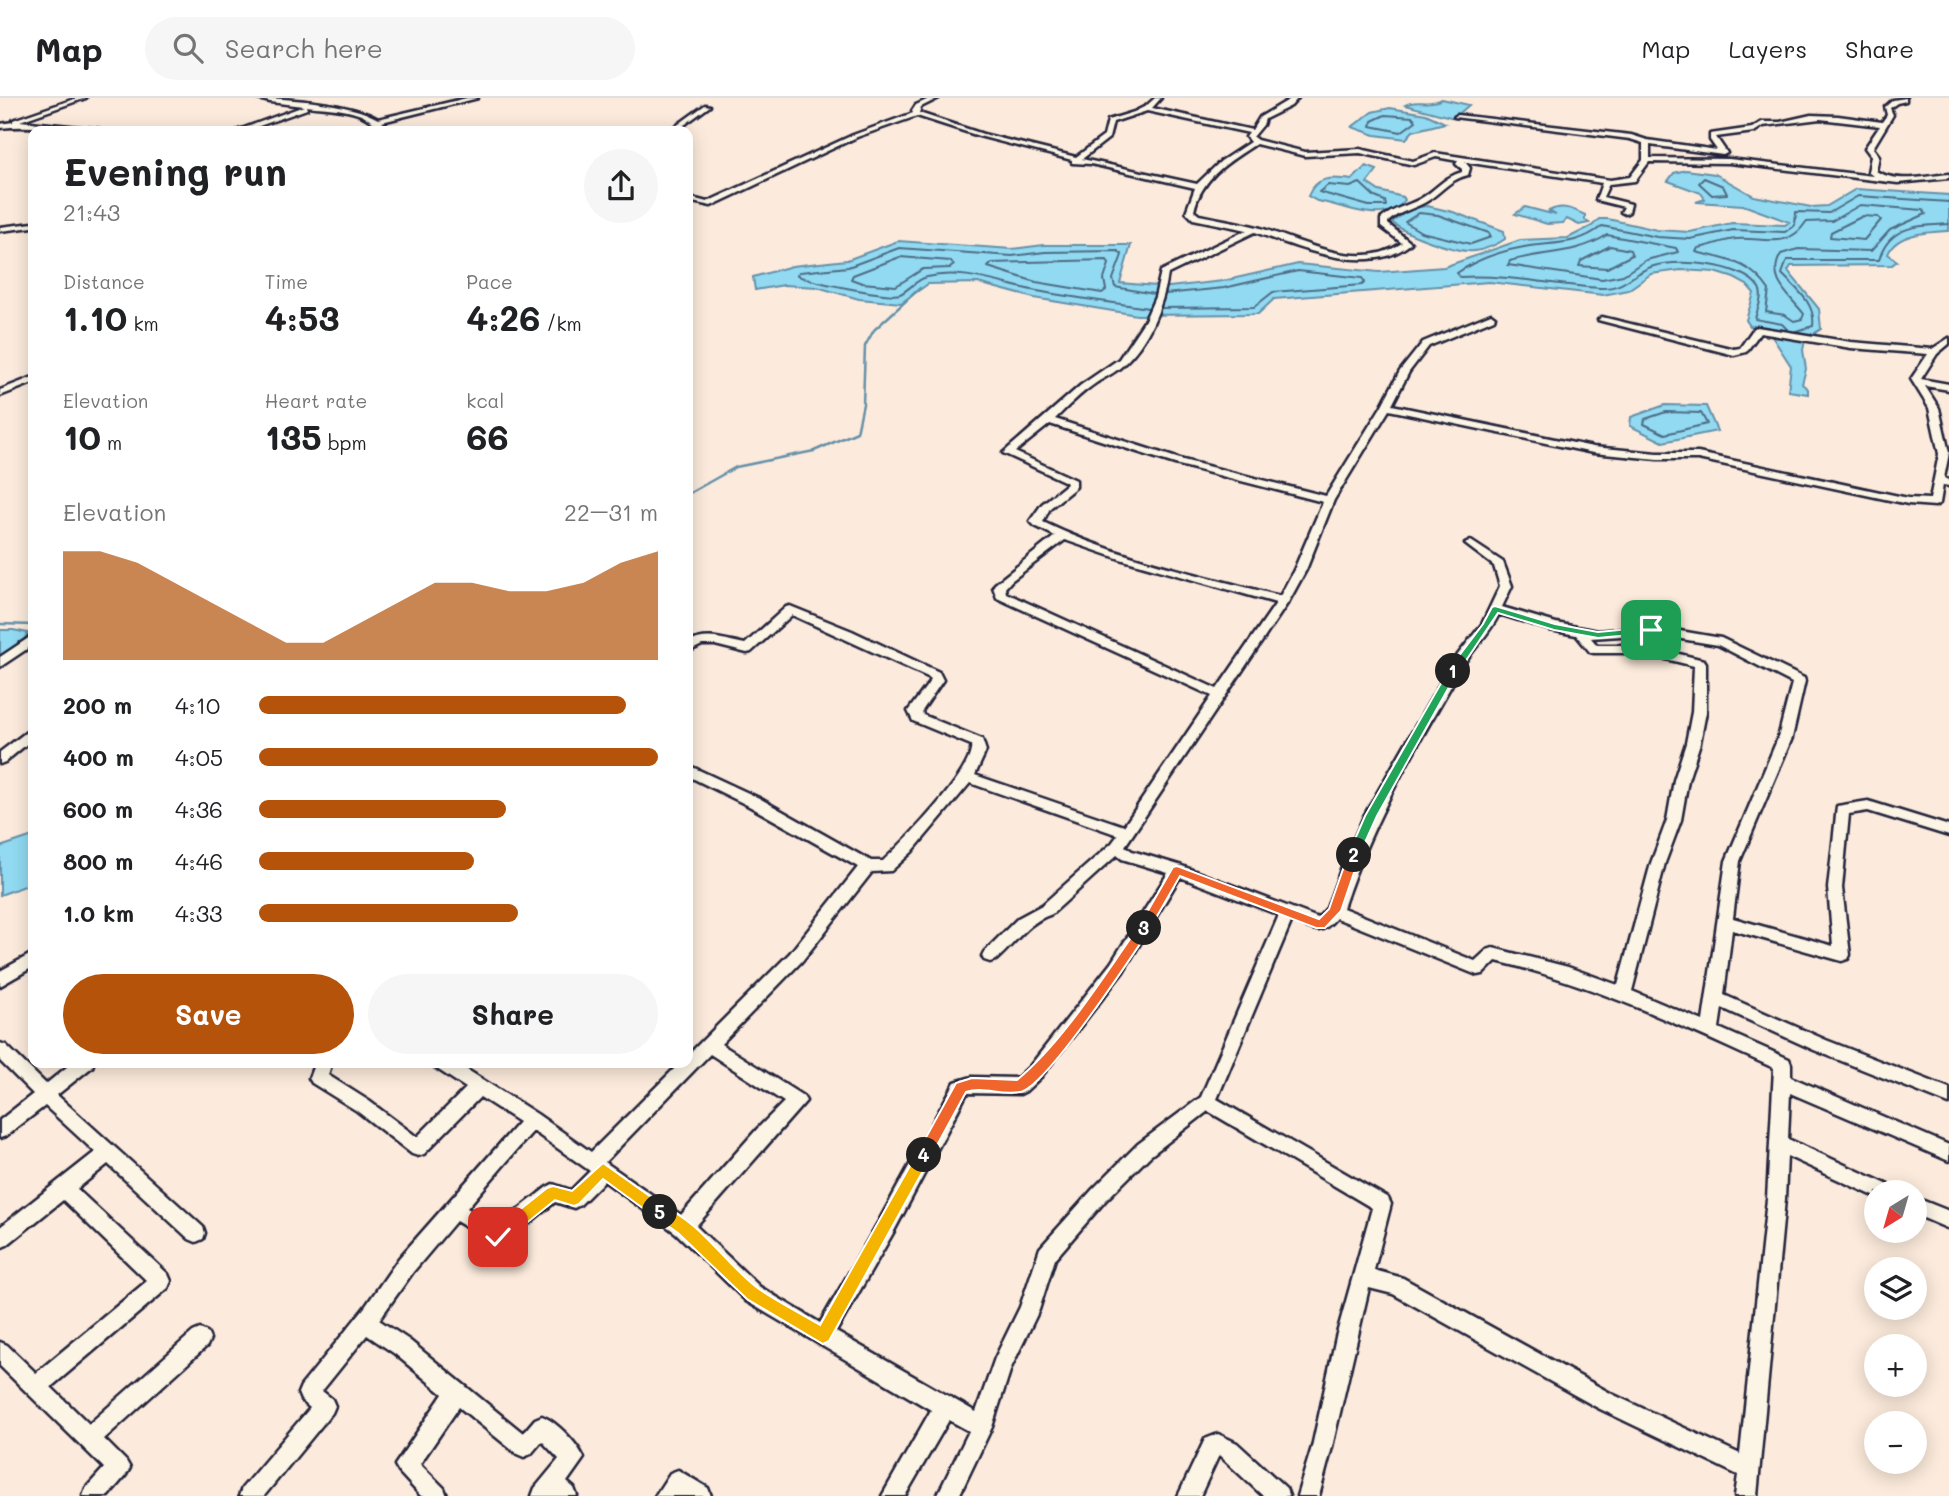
<!DOCTYPE html>
<html lang="en">
<head>
<meta charset="utf-8">
<style>
	body { margin:0; font-family:Mali,sans-serif; background:#f6f6f6; color:#202124; height:100vh; display:flex; flex-direction:column; font-size:26px; white-space:nowrap }
	* { box-sizing:border-box; margin:0 }
	p { font-size:23px; color:#757577 }
	.icon { flex:none; width:38px; height:38px; fill:none; stroke:currentColor; stroke-width:2; stroke-linecap:round; stroke-linejoin:round }
	.map { position:relative; flex:1; overflow:hidden }
	.panel { position:absolute; left:28px; top:28px; width:665px; height:942px; display:flex; flex-direction:column; background:#fff; border-radius:14px; box-shadow:0 4px 18px #0003 }
	.panel>* { flex:none }
	.needle { width:46px; rotate:217deg }
	.tools { position:absolute; left:1864px; top:1082px; display:grid; gap:14px }
	.tools a { display:grid; place-items:center; width:63px; height:63px; border-radius:50%; background:#fff; box-shadow:0 4px 18px #0003; font-size:35px }
	.pin { position:absolute; display:grid; place-items:center; width:60px; height:60px; color:#fff; margin:-30px; border-radius:14px; box-shadow:0 4px 10px #0006 }
	.km { position:absolute; width:35px; height:35px; margin:-18px; border-radius:50%; background:#222; color:#fff; font-size:19px; line-height:35px; text-align:center }
	.round { display:grid; place-items:center; flex:none; width:74px; height:74px; border-radius:37px; background:#f6f6f6 }
	.head { display:flex; align-items:center; justify-content:space-between; height:119px; padding:0 35px }
	h1 { font-size:38px; font-weight:700; line-height:52px }
	.metrics { display:grid; grid-template-columns:repeat(3,1fr); gap:10px; height:119px; padding:7px 35px }
	.metrics div { display:grid; align-content:center }
	.metrics b { font-size:35px; font-weight:700 }
	.metrics small { font-size:19px; font-weight:400 }
	.metrics p { font-size:19px }
	.chart { height:196px; padding:14px 35px }
	.chart p { display:flex; justify-content:space-between }
	.chart svg { width:100%; height:126px; margin-top:7px; fill:#b45309; opacity:.7 }
	.action { display:flex; gap:14px; margin-top:auto; padding:14px 35px }
	.action a { flex:1; height:80px; border-radius:42px; background:#b45309; color:#fff; font-size:28px; font-weight:700; line-height:80px; text-align:center }
	.action a+a { background:#f6f6f6; color:#202124 }
	ul { padding:0 35px; list-style:none; font-size:23px }
	li { display:grid; grid-template-columns:112px 84px 1fr; align-items:center; height:52px }
	li i { height:18px; border-radius:9px; background:#b45309 }
	header { display:flex; align-items:center; gap:42px; box-sizing:border-box; height:98px; padding:0 35px; background:#fff; border-bottom:2px solid #e0e0e0 }
	header strong { font-size:33px }
	nav { display:flex; gap:38px; margin-inline-start:auto; font-size:24px }
	.search { width:490px; height:63px; background:#f6f6f6; display:flex; align-items:center; gap:18px; box-sizing:border-box; padding:0 24px; border-radius:38px; color:#757577; font-size:26px }
	.map>svg:first-child { display:block }
</style>
</head>
<body>
<header>
<strong>Map</strong>
<div class="search"><svg class="icon" aria-label="search" viewBox="0 0 24 24"><circle cx="10" cy="10" r="6"/><path d="M15 15l6 6"/></svg>Search here</div>
<nav><a>Map</a><a>Layers</a><a>Share</a></nav>
</header>
<div class="map">
<svg width="1949" height="1398" viewBox="0 0 1949 1398">
	<rect width="100%" height="100%" fill="#fcebdc"/>
	<filter id="ink" filterUnits="userSpaceOnUse"><feTurbulence type="fractalNoise" baseFrequency=".0143" numOctaves="2"/><feDisplacementMap in="SourceGraphic" scale="14" xChannelSelector="R" yChannelSelector="G"/><feConvolveMatrix kernelMatrix="1 2 1 2 8 2 1 2 1" color-interpolation-filters="sRGB"/></filter>
	<g filter="url(#ink)">
		<!-- water -->
		<g fill="#91daf2" stroke="#6590a9" stroke-width="2">
			<path d="M1442 1 1469 7 1454 20 1405 7C1417 0 1426 9 1442 1Z"/>
			<path d="M1390 10 1426 16 1445 25 1413 33 1406 41 1375 37 1352 29 1372 14Z"/>
			<path d="M1366 68 1377 72 1367 85 1379 93 1403 99 1405 102C1385 129 1344 107 1317 103L1308 98C1316 78 1332 79 1352 82Z"/>
			<path d="M1686 72 1715 76 1754 98 1811 109 1827 108 1856 91 1949 97V133C1930 134 1896 135 1888 156L1897 163 1892 167 1791 168 1788 173 1819 211 1821 231 1815 235 1816 239 1750 228 1746 222 1754 195 1747 187 1734 180 1715 174 1681 172 1651 176 1628 192 1603 197 1489 184 1274 201 1258 216 1137 217 1034 200 978 185 928 186 901 205 859 201 817 189 784 187 755 192 753 179 792 168 847 162 898 143 1012 151 1044 147H1131L1120 185 1169 189 1223 183 1298 166 1379 174 1444 169 1520 142 1568 140 1592 128 1599 121H1608L1657 132 1690 134 1732 125 1785 127 1789 124 1743 107 1696 104 1705 101 1701 95 1668 83 1674 75Z"/>
			<path d="M1427 108 1453 114 1504 133 1505 141C1497 147 1484 152 1474 153 1458 155 1403 136 1392 124L1412 110Z"/>
			<path d="M1525 109 1556 117 1549 113C1562 106 1573 111 1585 117V122L1589 125 1579 127 1567 121 1563 125 1547 126 1515 116Z"/>
			<path d="M1774 236 1805 242 1803 252 1806 271 1802 286 1808 291V296L1788 293 1791 268 1771 237Z"/>
			<path d="M1665 307 1706 308 1717 333 1663 344 1630 328 1631 319Z"/>
			<path d="M0 532H13L28 535 22 545 0 560Z"/>
			<path d="M33 738V785L0 797V749Z"/>
		</g>
		<g fill="none" stroke-linecap="round" stroke-linejoin="round">
			<!-- shore -->
			<g stroke="#4e6c84" stroke-width="2">
				<path d="M1385 17 1413 19 1416 23 1401 34 1371 28 1372 23Z"/>
				<path d="M1704 80 1723 88 1727 96 1712 97 1699 85Z"/>
				<path d="M1360 85 1375 99 1385 103 1386 108H1369L1319 94 1328 87 1350 89Z"/>
				<path d="M1860 107 1923 112 1926 116 1890 132 1871 153 1798 151 1781 156C1766 181 1789 197 1804 216L1802 221 1794 223 1785 217 1766 214 1769 192C1750 163 1727 162 1696 154L1698 150C1711 148 1723 142 1736 141 1764 139 1788 152 1806 124L1832 123Z"/>
				<path d="M1419 115 1438 117 1489 135 1491 139 1471 146 1421 134 1405 124Z"/>
				<path d="M1863 118 1878 119 1881 122 1864 142 1830 139 1831 134Z"/>
				<path d="M1607 137 1676 150 1678 154 1646 162 1623 177 1602 181 1508 167 1510 163C1544 153 1576 157 1607 137Z"/>
				<path d="M1610 148 1630 152 1632 157 1607 170 1579 168 1581 163Z"/>
				<path d="M900 159 951 163 954 167 950 170 923 171 896 188 862 185 851 181 853 177Z"/>
				<path d="M1107 162 1109 166 1104 181 1106 192 1102 195 1036 184 988 169 992 165Z"/>
				<path d="M1148 210C1111 204 1074 200 1037 193 1002 187 965 170 927 179 917 181 909 192 900 196 890 200 805 183 797 177L800 174 848 169 899 150 1012 158 1045 154 1118 153 1122 157 1113 181 1115 189 1154 196"/>
				<path d="M1161 210 1254 209 1273 194 1362 187 1365 184 1362 180 1298 173 1224 190 1165 196"/>
				<path d="M1788 232 1782 226 1755 221C1757 212 1764 198 1759 190 1744 165 1672 159 1648 170 1629 179 1623 191 1599 190 1552 187 1507 176 1460 179L1457 175C1476 162 1501 153 1524 149 1553 144 1578 148 1602 128L1657 139 1690 141 1733 132 1785 134 1795 127 1796 114 1829 115 1858 98 1949 104"/>
				<path d="M1796 233 1813 228C1816 205 1796 191 1782 176L1787 162H1879C1889 127 1918 128 1949 126"/>
				<path d="M1666 314 1701 315 1707 326 1665 336 1644 326 1645 321Z"/>
			</g>
			<!-- stream -->
			<g stroke="#6590a9" stroke-width="2.5">
				<path d="M688 396 736 369 814 353 857 334 863 306 865 248 874 232 920 190"/>
				<path d="M0 526 33 527"/>
			</g>
			<defs>
				<g id="minor">
					<path d="M77 0H86L20 23 100 31 103 33C69 33 34 26 0 30V26L13 24V22Z"/>
					<path d="M254 0C285 0 352 5 378 21L467 0H478L382 24 393 33C380 33 371 20 358 16 341 10 323 10 306 8L307 11 245 33H236L304 8 270 4Z"/>
					<path d="M931 0H939L921 9 919 15 983 36 1076 59 1104 38 1108 22 1134 14 1146 8 1155 0H1161L1152 10 1252 32 1260 19 1292 0H1298L1291 8 1265 21 1263 27 1253 39 1257 42 1305 54 1360 51 1413 63 1435 55 1610 82 1630 79 1643 62V45L1630 41 1454 19 1457 17 1631 37 1647 42 1717 52 1710 42V36L1752 30 1762 24H1780L1811 17 1838 18 1882 24 1887 17 1885 9 1893 2 1906 0V3L1897 5 1890 10 1893 17 1873 50 1879 58 1876 73C1898 86 1925 78 1949 76V80L1898 85 1729 65 1649 64 1635 83 1609 86 1603 99 1631 106 1629 114 1625 116 1621 114 1624 109 1596 102 1602 85 1465 64 1470 70 1468 77C1451 81 1443 92 1429 102 1416 111 1400 112 1388 124V126L1411 145C1372 180 1298 150 1255 134L1168 176C1163 209 1148 244 1123 267 1115 275 1105 279 1096 285 1081 295 1068 308 1055 321L1183 362 1326 398 1381 309 1400 273 1423 244 1491 216 1495 219 1494 221 1429 248 1409 274 1392 307 1593 349 1657 355H1698L1908 400 1930 401 1939 356 1929 310 1911 281 1928 256 1851 250 1760 235 1746 254 1734 257 1598 222 1602 219 1734 251 1740 250 1754 230 1757 229 1851 244 1932 251 1949 240V246L1937 256 1921 281 1949 286V292L1925 288 1939 310 1949 355 1944 380 1949 382V388L1943 387 1940 405 1935 408 1908 406 1698 361H1657L1593 355 1389 312 1334 402 1306 472 1289 503 1125 748 1132 753 1182 768 1318 820 1327 810 1341 771 1364 718 1453 563 1482 526 1500 488 1494 468 1465 446 1471 443 1503 464 1512 488 1502 509 1556 525 1598 533 1651 528 1721 540 1804 580 1805 583 1792 640 1740 763 1733 820 1833 848 1828 790 1837 708 1868 703 1949 728V738L1868 713 1849 716 1842 790 1850 857 1848 861 1842 863 1732 832 1724 897 1826 942 1949 990V1006L1814 952 1722 910 1719 930 1789 961 1791 966V979L1949 1047V1063L1790 995 1788 1041 1891 1088 1894 1094H1876V1099L1787 1058 1785 1101 1757 1398H1735L1738 1377 1598 1310 1393 1196 1369 1190 1332 1349 1319 1398H1297L1312 1349 1336 1239 1372 1110 1208 1013 1150 1058 1105 1103 1055 1161 1039 1212 1011 1270 992 1329 959 1398H937L969 1333 949 1322 905 1398H882L931 1312 746 1203 676 1135 604 1083 580 1107 574 1110 555 1104 505 1145 498 1148 456 1123 413 1174 379 1222 409 1242 523 1335 535 1321 542 1318C557 1324 577 1345 584 1360L567 1384 574 1390 577 1398H532L535 1390 559 1361 542 1343 531 1356 524 1359 517 1356 459 1309 420 1366 444 1390 447 1398H421L399 1374 395 1367 443 1296 395 1256 367 1237 322 1293 332 1301 335 1308 332 1315 264 1398H239L242 1390 310 1310 301 1302 298 1295 301 1288 365 1209 399 1160 519 1024 480 999 424 1056 418 1058 412 1056 357 1013 312 985 309 980 315 964H332L328 977 369 1003 417 1039 466 990 434 969 432 964H455L537 1016 591 1054 681 964H688V957L790 855 858 769 749 708 688 678V667L759 700 871 763H883C902 746 976 671 971 647L913 623 908 613 931 582 930 580 792 517 751 554 747 555 715 547H702L688 554V545C706 534 725 542 745 546L786 509 790 508 852 533 939 574 943 582 922 613 923 617 982 641 986 653 975 677 1124 728 1212 598 997 500 993 489 995 486 1055 438 1035 428 1030 423 1042 406 1067 386 1066 384 1003 355 1081 287 1119 261 1145 222 1155 199 1161 173 1247 132 1193 121 1186 114 1195 90 1091 66 1072 65V62L979 38 917 18 857 39 711 108 688 103V99L707 104 853 37 913 15 912 13 916 7ZM1147 13 1249 35 1246 39 1250 44 1221 63 1197 86 1082 61 1109 40 1113 24ZM1820 21 1880 28 1865 50 1871 58 1868 74 1873 78 1729 61 1650 60V47L1723 57 1727 55 1716 39 1754 34 1763 28ZM1256 46 1305 58 1360 55 1414 67 1436 59 1458 63 1456 66 1462 71V74C1444 79 1436 92 1420 101 1405 109 1395 109 1381 121V129L1402 145C1358 175 1302 142 1257 129 1238 124 1218 121 1199 117L1194 113C1201 80 1228 64 1256 46ZM1050 326 1175 366 1323 404 1294 472 1280 498C1201 477 1117 460 1043 424L1050 410 1076 389V382L1015 354ZM1065 442 1120 461 1276 505 1217 591 1006 495 1005 490 1011 483ZM1499 516 1550 532 1576 537 1590 554 1594 555H1642L1694 568 1692 614 1686 645 1674 682 1667 722 1651 765 1618 887 1568 869 1493 850 1487 852 1475 863 1343 810C1371 724 1417 647 1462 569 1473 550 1490 536 1499 516ZM1651 536 1718 547 1792 585 1778 640 1726 763 1703 923 1632 893 1665 765 1681 722 1688 682 1700 645 1706 614V565L1704 562 1642 547H1597L1591 540ZM970 685 1118 737 1112 745 1042 807 1018 820 984 854 982 858 984 862 990 864 996 862C1015 846 1027 824 1052 816L1117 757 1122 761 1168 775 1111 865 1030 968 1017 980 972 979 955 984 879 1123 820 1225 760 1189 696 1128 806 1003 803 998 721 946 802 863 872 774 891 773 912 754ZM1180 779 1279 817 1201 999 1138 1046 1093 1091 1040 1150 1020 1209 995 1260 976 1314 836 1234 893 1135 967 995 1020 996 1026 993 1041 979 1123 874ZM1336 820 1477 877 1483 876 1496 863C1594 886 1683 929 1774 970L1767 1101 1740 1356 1612 1296 1403 1180 1374 1172 1391 1106 1388 1100 1217 1001 1292 822C1314 831 1319 840 1336 820ZM710 956 784 1004 758 1030 681 1117 605 1064ZM533 1033 590 1073 571 1092 553 1086 547 1089 497 1128 467 1110Z"/>
					<path d="M705 7 710 8 676 33H669Z"/>
					<path d="M33 125V129L0 133V129Z"/>
					<path d="M33 279V285L0 298V292Z"/>
					<path d="M33 537V547L0 569V559Z"/>
					<path d="M33 629V641L5 664 0 666V654Z"/>
					<path d="M33 855V869L0 888V873Z"/>
					<path d="M0 945 6 947 46 986 73 964H94L92 969 57 997 203 1129 205 1135 203 1141 196 1144 189 1141 108 1066 77 1091 168 1176 171 1183 168 1190 51 1289 89 1326 193 1234 200 1231 207 1234 210 1241 207 1248 104 1341 126 1363 130 1370 126 1377 108 1398H83L86 1390 104 1370 0 1268V1244L7 1247 36 1275 147 1183 63 1102 7 1147 0 1150V1129L95 1054 45 1008 6 1038 0 1040V1022L33 996 0 963Z"/>
					<path d="M1914 1099 1949 1113V1131L1914 1116Z"/>
					<path d="M1218 1336 1237 1345 1286 1390 1289 1398H1263L1219 1357 1200 1398H1178L1205 1341Z"/>
					<path d="M678 1372 708 1390 711 1398H655L670 1375Z"/>
				</g>
			</defs>
			<!-- minor casing -->
			<use href="#minor" stroke="#22223b" stroke-width="5"/>
			<!-- minor -->
			<use href="#minor" fill="#fcf5e5" fill-rule="evenodd"/>
		</g>
	</g>
	<!-- split-1 -->
	<path fill="#22a559" stroke="#fff" stroke-width="2" d="M1495 508 1555 526 1598 534 1651 529 1656 532 1651 535 1598 540 1554 532 1498 515 1457 576H1449V571L1483 526 1492 509Z"/>
	<!-- split-2 -->
	<path fill="#22a559" stroke="#fff" stroke-width="2" d="M1453 570 1458 573 1377 718 1358 760 1354 761 1350 760 1348 757 1365 718 1448 573Z"/>
	<!-- split-3 -->
	<path fill="#f0652b" stroke="#fff" stroke-width="2" d="M1354 752 1360 757 1341 813 1325 830H1316L1180 778 1148 834H1140L1138 830 1173 769 1177 768 1319 821 1329 811 1348 757Z"/>
	<!-- split-4 -->
	<path fill="#f0652b" stroke="#fff" stroke-width="2" d="M1144 825 1148 827V834C1130 861 1045 990 1020 994 1002 998 983 988 966 994L929 1062H919L917 1057 919 1052 956 985 972 980 1017 982C1064 943 1104 877 1140 827Z"/>
	<!-- split-5 -->
	<path fill="#f5b400" stroke="#fff" stroke-width="2" d="M924 1050 929 1052 931 1057 929 1062 829 1243 823 1246 747 1201 678 1135 655 1119 652 1114 655 1109 660 1107C701 1123 725 1166 759 1191 778 1204 800 1215 820 1227L919 1052Z"/>
	<!-- split-6 -->
	<path fill="#f5b400" stroke="#fff" stroke-width="2" d="M603 1065 665 1109 667 1114 665 1119H655L603 1081 579 1106 574 1108 555 1102 503 1144 498 1146 493 1144 490 1139 493 1133 547 1090 553 1088 572 1093Z"/>
</svg>
<div class="tools">
<a><svg class="needle" viewBox="-14 -14 28 28"><path d="M0-13l5 13h-10z" fill="#e53935"/><path d="M0 13l5-13h-10z" fill="#757577"/></svg></a>
<a><svg class="icon" aria-label="layers" viewBox="0 0 24 24"><path d="M12 4l9 5-9 5-9-5zM3 14l9 5 9-5"/></svg></a>
<a>+</a>
<a>−</a>
</div>
<div class="pin" style="left:1651px;top:532px;background:#1e9e55"><svg class="icon" aria-label="arrive" viewBox="0 0 24 24"><path d="M6 21V4h12l-3 4 3 4H6"/></svg></div>
<div class="pin" style="left:498px;top:1139px;background:#d93025"><svg class="icon" aria-label="check" viewBox="0 0 24 24"><path d="M5 12l5 5 9-10"/></svg></div>
<b class="km" style="left:1453px;top:573px">1</b>
<b class="km" style="left:1354px;top:757px">2</b>
<b class="km" style="left:1144px;top:830px">3</b>
<b class="km" style="left:924px;top:1057px">4</b>
<b class="km" style="left:660px;top:1114px">5</b>
<section class="panel">
<div class="head"><div><h1>Evening run</h1><p>21:43</p></div><a class="round"><svg class="icon" aria-label="share" viewBox="0 0 24 24"><path d="M12 15V3M7 8l5-5 5 5M5 13v7h14v-7"/></svg></a></div>
<div class="metrics">
<div><p>Distance</p><b>1.10<small> km</small></b></div>
<div><p>Time</p><b>4:53</b></div>
<div><p>Pace</p><b>4:26<small> /km</small></b></div>
</div>
<div class="metrics">
<div><p>Elevation</p><b>10<small> m</small></b></div>
<div><p>Heart rate</p><b>135<small> bpm</small></b></div>
<div><p>kcal</p><b>66</b></div>
</div>
<div class="chart"><p><span>Elevation</span>22–31 m</p>
<svg viewBox="0 0 160 44" preserveAspectRatio="none"><path d="M0 44V6L10 6L20 10L30 17L40 24L50 31L60 38L70 38L80 31L90 24L100 17L110 17L120 20L130 20L140 17L150 10L160 6V44z"/></svg>
</div>
<ul>
<li><b>200 m</b>4:10<i style="width:92%"></i></li>
<li><b>400 m</b>4:05<i style="width:100%"></i></li>
<li><b>600 m</b>4:36<i style="width:62%"></i></li>
<li><b>800 m</b>4:46<i style="width:54%"></i></li>
<li><b>1.0 km</b>4:33<i style="width:65%"></i></li>
</ul>
<div class="action"><a>Save</a><a>Share</a></div>
</section>
</div>
</body>
</html>
